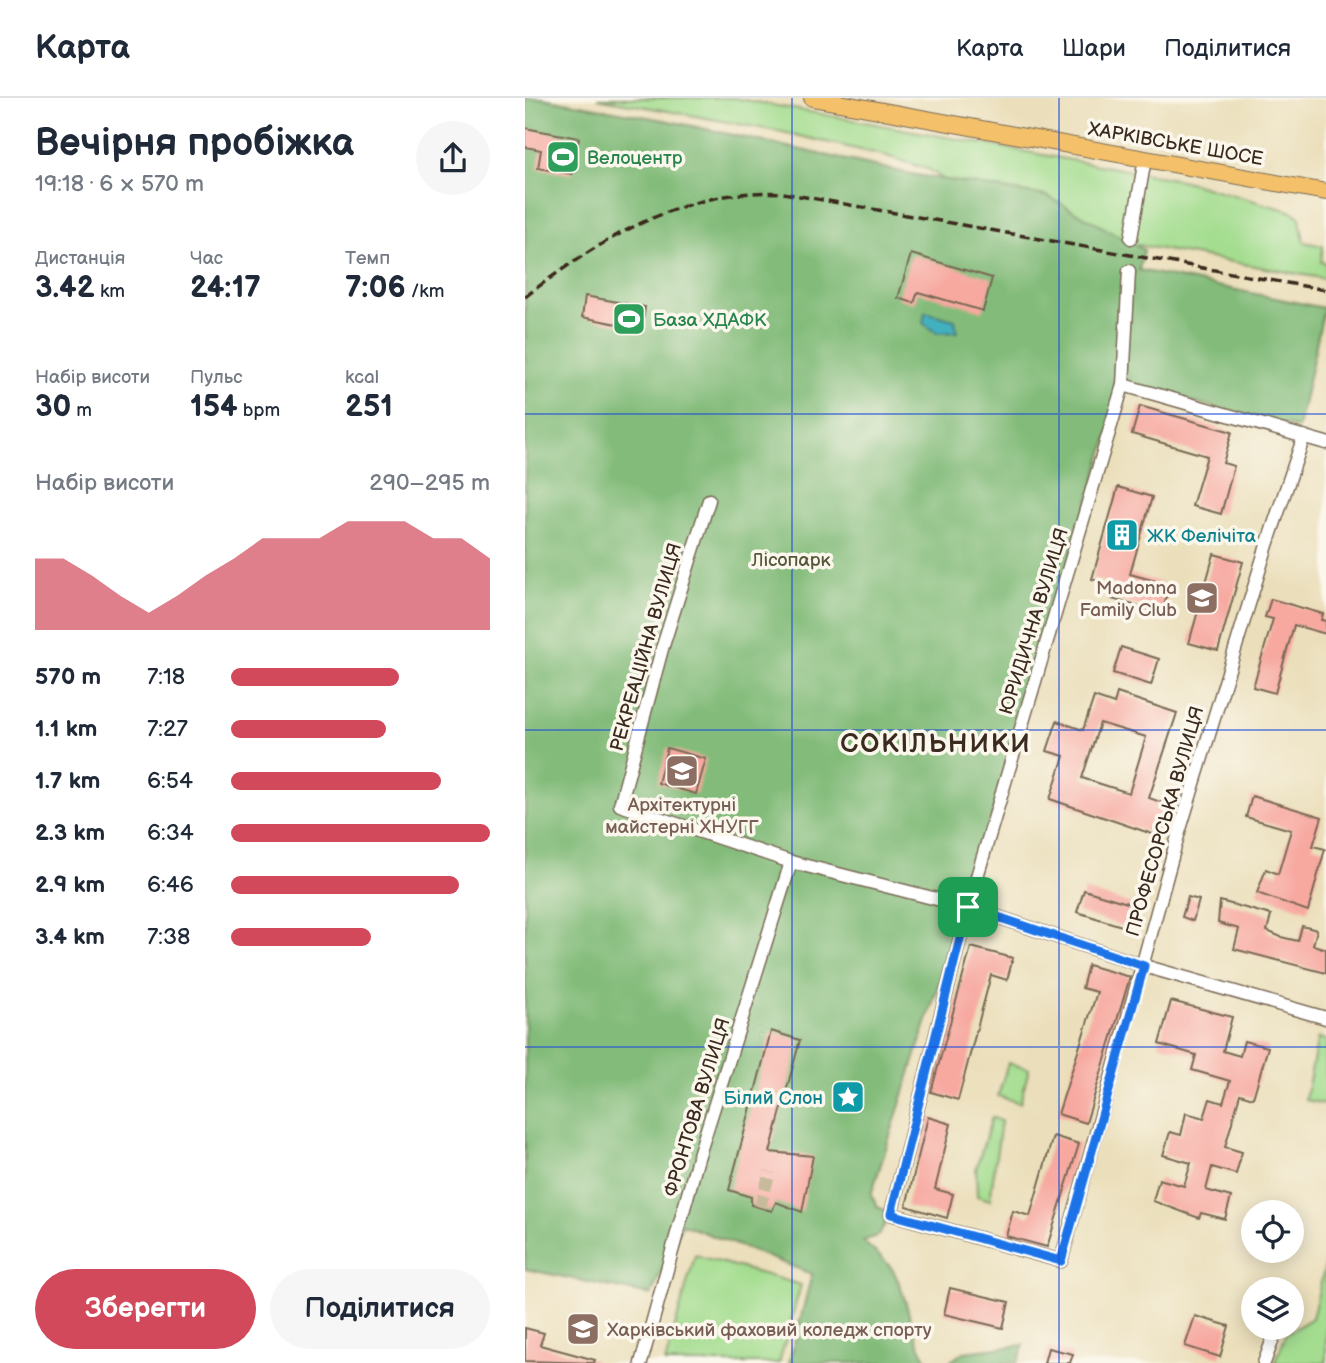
<!DOCTYPE html>
<html lang="uk">
<head>
<meta charset="utf-8">
<style>
	body { margin:0; font-family:"Balsamiq Sans",sans-serif; background:#f6f6f7; color:#1f2937; height:100vh; display:flex; flex-direction:column; font-size:26px; white-space:nowrap }
	* { box-sizing:border-box; margin:0 }
	p { font-size:23px; color:#747a83 }
	.icon { flex:none; width:38px; height:38px; fill:none; stroke:currentColor; stroke-width:2; stroke-linecap:round; stroke-linejoin:round }
	.map { position:relative; flex:1; overflow:hidden }
	.panel { display:flex; flex-direction:column; background:#fff; width:525px }
	.panel>* { flex:none }
	.buttons { position:absolute; left:716px; top:1102px; display:grid; gap:14px }
	.buttons a { display:grid; place-items:center; width:63px; height:63px; border-radius:50%; background:#fff; box-shadow:0 4px 18px #0003; font-size:35px }
	.pin { position:absolute; display:grid; place-items:center; width:60px; height:60px; color:#fff; margin:-30px; border-radius:14px; box-shadow:0 4px 10px #0006 }
	.round { display:grid; place-items:center; flex:none; width:74px; height:74px; border-radius:37px; background:#f6f6f7 }
	.headline { display:flex; align-items:center; justify-content:space-between; height:119px; padding:0 35px }
	h1 { font-size:38px; font-weight:700; line-height:52px }
	.stats { display:grid; grid-template-columns:repeat(3,1fr); gap:10px; height:119px; padding:7px 35px }
	.stats div { display:grid; align-content:center }
	.stats b { font-size:30px; font-weight:700 }
	.stats small { font-size:19px; font-weight:400 }
	.stats p { font-size:19px }
	.chart { height:196px; padding:14px 35px }
	.chart p { display:flex; justify-content:space-between }
	.chart svg { width:100%; height:126px; margin-top:7px; fill:#d1495b; opacity:.7 }
	.button { display:flex; gap:14px; margin-top:auto; padding:14px 35px }
	.button a { flex:1; height:80px; border-radius:42px; background:#d1495b; color:#fff; font-size:28px; font-weight:700; line-height:80px; text-align:center }
	.button a+a { background:#f6f6f7; color:#1f2937 }
	ul { padding:0 35px; list-style:none; font-size:23px }
	li { display:grid; grid-template-columns:112px 84px 1fr; align-items:center; height:52px }
	li i { height:18px; border-radius:9px; background:#d1495b }
	header { display:flex; align-items:center; gap:42px; box-sizing:border-box; height:98px; padding:0 35px; background:#fff; border-bottom:2px solid #e0e1e3 }
	header strong { font-size:33px }
	nav { display:flex; gap:38px; margin-inline-start:auto; font-size:24px }
	main { display:flex; flex:1; min-height:0 }
	.map>svg:first-child { display:block }
</style>
</head>
<body>
<header>
<strong>Карта</strong>
<nav><a>Карта</a><a>Шари</a><a>Поділитися</a></nav>
</header>
<main>
<section class="panel">
<div class="headline"><div><h1>Вечірня пробіжка</h1><p>19:18 · 6 × 570 m</p></div><a class="round"><svg class="icon" aria-label="share" viewBox="0 0 24 24"><path d="M12 15V3M7 8l5-5 5 5M5 13v7h14v-7"/></svg></a></div>
<div class="stats">
<div><p>Дистанція</p><b>3.42<small> km</small></b></div>
<div><p>Час</p><b>24:17</b></div>
<div><p>Темп</p><b>7:06<small> /km</small></b></div>
</div>
<div class="stats">
<div><p>Набір висоти</p><b>30<small> m</small></b></div>
<div><p>Пульс</p><b>154<small> bpm</small></b></div>
<div><p>kcal</p><b>251</b></div>
</div>
<div class="chart"><p><span>Набір висоти</span>290–295 m</p>
<svg viewBox="0 0 160 44" preserveAspectRatio="none"><path d="M0 44V19L10 19L20 25L30 32L40 38L50 32L60 25L70 19L80 12L90 12L100 12L110 6L120 6L130 6L140 12L150 12L160 19V44z"/></svg>
</div>
<ul>
<li><b>570 m</b>7:18<i style="width:65%"></i></li>
<li><b>1.1 km</b>7:27<i style="width:60%"></i></li>
<li><b>1.7 km</b>6:54<i style="width:81%"></i></li>
<li><b>2.3 km</b>6:34<i style="width:100%"></i></li>
<li><b>2.9 km</b>6:46<i style="width:88%"></i></li>
<li><b>3.4 km</b>7:38<i style="width:54%"></i></li>
</ul>
<div class="button"><a>Зберегти</a><a>Поділитися</a></div>
</section>
<div class="map">
<svg width="801" height="1265" viewBox="0 0 801 1265">
	<rect width="100%" height="100%" fill="#fbf7ec"/>
	<filter id="ink" filterUnits="userSpaceOnUse"><feTurbulence type="fractalNoise" baseFrequency=".0143" numOctaves="2"/><feDisplacementMap in="SourceGraphic" scale="14" xChannelSelector="R" yChannelSelector="G"/><feConvolveMatrix kernelMatrix="1 2 1 2 8 2 1 2 1" color-interpolation-filters="sRGB"/></filter>
	<filter id="wash" filterUnits="userSpaceOnUse"><feTurbulence type="fractalNoise" baseFrequency=".00686" numOctaves="4" result="noise"/><feDisplacementMap in="SourceGraphic" scale="28" xChannelSelector="R" yChannelSelector="G"/><feGaussianBlur stdDeviation="1.57" result="paint"/><feColorMatrix in="noise" values="0 0 0 0 0 0 0 0 0 0 0 0 0 0 0 0 0 1.4 0 .05"/><feComposite in="paint" operator="in"/></filter>
	<g filter="url(#wash)">
		<rect width="100%" height="100%" fill="#ebdfbb"/>
		<!-- green -->
		<g fill="#a4dd90" stroke="#708457" stroke-width="2">
			<path d="M72 0H209L660 83 768 114 775 120 779 144 798 148 796 164 801 165V181L553 136 436 94 405 72 362 58 257 34Z"/>
			<path d="M793 940 801 942V1006L780 1002Z"/>
			<path d="M483 965 504 971 495 1005 473 998Z"/>
			<path d="M467 1019 476 1023 465 1102 452 1098 451 1071Z"/>
			<path d="M170 1157 276 1187 254 1265H140Z"/>
			<path d="M801 1164V1265H750L761 1236 787 1220Z"/>
		</g>
		<!-- forest -->
		<g fill="#83bc7a" stroke="#5f734c" stroke-width="2">
			<path d="M0 0H17L144 23 391 77 522 98 619 152 614 172 799 210 773 330 599 287 431 832 346 1097 353 1109 366 1116 354 1137 338 1143C347 1153 363 1163 369 1174 385 1204 384 1236 404 1265H264L287 1176 157 1126 126 1197 0 1171Z"/>
			<path d="M499 1247 492 1265H423L439 1254Z"/>
		</g>
		<!-- water -->
		<path fill="#43b1bf" stroke="#3f6e6e" stroke-width="2" d="M400 214 430 222 432 234 412 235 398 225Z"/>
		<g id="blocks">
			<!-- building -->
			<g fill="#f7a9a0" fill-rule="evenodd">
				<path d="M0 30 54 40 47 76 13 70 16 52 0 49Z"/>
				<path d="M386 156 467 180 458 213 393 194 389 205 373 200Z"/>
				<path d="M60 198 120 209 117 231 57 219Z"/>
				<path d="M615 308 707 334 698 365 709 368 696 416 667 408 682 358 607 336Z"/>
				<path d="M593 389 627 399 605 476 645 487 637 515 587 501 591 488 567 481Z"/>
				<path d="M689 456 718 464 693 553 664 545Z"/>
				<path d="M746 501 798 516 796 522 801 523V536L769 527 750 595 728 589 748 521 740 519Z"/>
				<path d="M596 549 634 561 626 587 588 575Z"/>
				<path d="M592 595 652 615 624 700 644 707 633 738 525 701 539 658 522 653 532 623 558 632 569 599 589 606ZM575 625 621 639 604 695 557 680Z"/>
				<path d="M142 650 181 661 171 696 133 685Z"/>
				<path d="M727 698 797 719 788 748 800 751 783 813 732 795 741 771 753 776 766 732 721 719Z"/>
				<path d="M559 792 609 807 603 830 552 814Z"/>
				<path d="M663 799 674 802 668 823 657 819Z"/>
				<path d="M695 803 746 817 742 833 756 839 773 843 777 828 792 832 788 847 801 851V875L709 851 714 831 693 825Z"/>
				<path d="M446 849 488 860 482 882 466 877 433 1002 406 994Z"/>
				<path d="M563 867 605 879 561 1025 533 1016 572 894 557 890Z"/>
				<path d="M646 903 707 919 698 953 715 958 719 943 743 949 728 1000 715 996 700 1049 717 1054 711 1076 687 1069 681 1092 706 1099 700 1121 676 1115 674 1120 628 1103 634 1081 659 1088 666 1065 638 1057 645 1034 656 1037 661 1015 679 1020 685 1001 698 1005 705 983 667 972 671 957 634 946Z"/>
				<path d="M246 933 275 942 245 1054 288 1058 277 1114 251 1104 247 1113 226 1107V1099L204 1092Z"/>
				<path d="M403 1019 426 1026 410 1091 428 1096 422 1120 381 1108Z"/>
				<path d="M528 1038 554 1046 522 1149 481 1138 488 1113 505 1118Z"/>
				<path d="M425 1190 484 1204 478 1230 419 1216Z"/>
				<path d="M670 1218 704 1228 695 1259 660 1248Z"/>
				<path d="M0 1230 19 1235 15 1247 70 1262 69 1265 0 1263Z"/>
				<path d="M523 1250 548 1256 545 1265H519Z"/>
			</g>
		</g>
	</g>
	<g filter="url(#ink)">
		<use href="#blocks" fill-opacity="0" stroke="#796955" stroke-width="2"/>
		<g fill="none" stroke-linecap="round" stroke-linejoin="round">
			<!-- minor-tunnel -->
			<path stroke="#c8bb9c" stroke-width="12" stroke-dasharray="12 6" stroke-linecap="butt" d="M235 1109 245 1074"/>
			<defs>
				<g id="minor">
					<path d="M606 140 620 61"/>
					<path d="M604 173 598 287 443 809 366 1116 536 1163 652 741 742 447 779 338"/>
					<path d="M598 287 801 345"/>
					<path d="M184 402 137 551 95 707 266 764 443 809 619 868 801 920"/>
					<path d="M116 1265 173 1060 266 764"/>
					<path d="M739 1265 752 1230"/>
				</g>
				<path id="major" d="M287 0 801 94"/>
			</defs>
			<!-- minor casing -->
			<use href="#minor" stroke="#796955" stroke-width="15"/>
			<!-- major casing -->
			<use href="#major" stroke="#796955" stroke-width="18"/>
			<!-- minor -->
			<use href="#minor" stroke="#fff" stroke-width="12"/>
			<!-- major -->
			<use href="#major" stroke="#f4c16a" stroke-width="16"/>
			<!-- rail -->
			<path stroke="#3b2a1e" stroke-width="3.5" stroke-dasharray="10 5" stroke-linecap="butt" d="M0 199C75 141 161 89 258 95L801 192"/>
		</g>
	</g>
	<g fill="none" stroke-linecap="round" stroke-linejoin="round" filter="url(#ink)">
		<defs>
			<path id="route" d="M443 809 619 868 536 1163 366 1116Z"/>
		</defs>
		<!-- route casing -->
		<use href="#route" stroke="#fff" stroke-width="14"/>
		<!-- route -->
		<use href="#route" stroke="#1a73e8" stroke-width="9"/>
	</g>
	<!-- grid -->
	<path fill="none" stroke="#1d4ed8" stroke-width="2" stroke-opacity="0.55" d="M267 0V1265M534 0V1265M0 316H801M0 632H801M0 949H801"/>
	<!-- icons -->
	<defs>
		<symbol id="stadium-square" viewBox="-11 -11 22 22"><rect x="-9" y="-9" width="18" height="18" rx="4" fill="#2e9e5b" stroke="#fbf7ec"/><path d="M0-5a6.5 5 0 1 0 0 10a6.5 5 0 1 0 0-10ZM-3.5-1.8h7v3.6h-7Z" fill="#fff"/></symbol>
		<symbol id="building-square" viewBox="-11 -11 22 22"><rect x="-9" y="-9" width="18" height="18" rx="4" fill="#0f9aa8" stroke="#fbf7ec"/><path d="M-4-6H4V6H1V3H-1V6H-4ZM-2.5-4.3h1.7v1.8h-1.7ZM.8-4.3h1.7v1.8H.8ZM-2.5-1h1.7V.8h-1.7ZM.8-1h1.7V.8H.8Z" fill="#fff"/></symbol>
		<symbol id="school-square" viewBox="-11 -11 22 22"><rect x="-9" y="-9" width="18" height="18" rx="4" fill="#8d6e63" stroke="#fbf7ec"/><path d="M0-5L7-2L0 1L-7-2ZM-4 1L0 2.5L4 1V4Q0 6-4 4Z" fill="#fff"/></symbol>
		<symbol id="sight-square" viewBox="-11 -11 22 22"><rect x="-9" y="-9" width="18" height="18" rx="4" fill="#0f9aa8" stroke="#fbf7ec"/><path d="M0-6L1.8-2.2L6-1.7L2.9 1.2L3.7 5.4L0 3.3L-3.7 5.4L-2.9 1.2L-6-1.7L-1.8-2.2Z" fill="#fff"/></symbol>
		<symbol id="university-square" viewBox="-11 -11 22 22"><rect x="-9" y="-9" width="18" height="18" rx="4" fill="#8d6e63" stroke="#fbf7ec"/><path d="M0-5L7-2L0 1L-7-2ZM-4 1L0 2.5L4 1V4Q0 6-4 4Z" fill="#fff"/></symbol>
	</defs>
	<g fill-rule="evenodd">
		<use href="#stadium-square" x="19" y="40" width="38" height="38"/>
		<use href="#stadium-square" x="85" y="202" width="38" height="38"/>
		<use href="#building-square" x="578" y="418" width="38" height="38"/>
		<use href="#school-square" x="658" y="481" width="38" height="38"/>
		<use href="#school-square" x="138" y="654" width="38" height="38"/>
		<use href="#sight-square" x="304" y="980" width="38" height="38"/>
		<use href="#university-square" x="39" y="1212" width="38" height="38"/>
	</g>
	<g text-anchor="middle" stroke-width="7" stroke-linejoin="round" paint-order="stroke">
		<!-- street labels -->
		<g font-size="19" fill="#3b2a1e" stroke="#fbf7ec">
			<text transform="translate(651 45) rotate(10)" y="7">ХАРКІВСЬКЕ ШОСЕ</text>
			<text transform="translate(508 523) rotate(-73)" y="7">ЮРИДИЧНА ВУЛИЦЯ</text>
			<text transform="translate(120 549) rotate(-74)" y="7">РЕКРЕАЦІЙНА ВУЛИЦЯ</text>
			<text transform="translate(639 723) rotate(-74)" y="7">ПРОФЕСОРСЬКА ВУЛИЦЯ</text>
			<text transform="translate(171 1009) rotate(-73)" y="7">ФРОНТОВА ВУЛИЦЯ</text>
		</g>
		<!-- leisure labels -->
		<g font-size="19" fill="#27864d" stroke="#fbf7ec" text-anchor="start">
			<text x="62" y="66">Велоцентр</text>
			<text x="128" y="228">База ХДАФК</text>
		</g>
		<!-- culture labels -->
		<g font-size="19" fill="#0d838f" stroke="#fbf7ec" text-anchor="start">
			<text x="622" y="444">ЖК Фелічіта</text>
			<text x="298" y="1006" text-anchor="end">Білий Слон</text>
		</g>
		<!-- park labels -->
		<g font-size="19" fill="#55573a" stroke="#fbf7ec">
			<text x="266" y="468">Лісопарк</text>
		</g>
		<!-- education labels -->
		<g font-size="19" fill="#785e54" stroke="#fbf7ec" text-anchor="end">
			<text x="652" y="496">Madonna<tspan x="652" dy="22">Family Club</tspan></text>
			<text x="157" y="713" text-anchor="middle">Архітектурні<tspan x="157" dy="22">майстерні ХНУГГ</tspan></text>
			<text x="82" y="1238" text-anchor="start">Харківський фаховий коледж спорту</text>
		</g>
		<!-- district labels -->
		<g font-size="26" font-weight="bold" letter-spacing="2" fill="#3b2a1e" stroke="#fbf7ec">
			<text x="411" y="654">СОКІЛЬНИКИ</text>
		</g>
	</g>
</svg>
<div class="buttons">
<a><svg class="icon" aria-label="locate" viewBox="0 0 24 24"><circle cx="12" cy="12" r="6"/><path d="M12 2v4M12 18v4M2 12h4M18 12h4"/></svg></a>
<a><svg class="icon" aria-label="layers" viewBox="0 0 24 24"><path d="M12 4l9 5-9 5-9-5zM3 14l9 5 9-5"/></svg></a>
</div>
<div class="pin" style="left:443px;top:809px;background:#1e9e55"><svg class="icon" aria-label="arrive" viewBox="0 0 24 24"><path d="M6 21V4h12l-3 4 3 4H6"/></svg></div>
</div>
</main>
</body>
</html>
